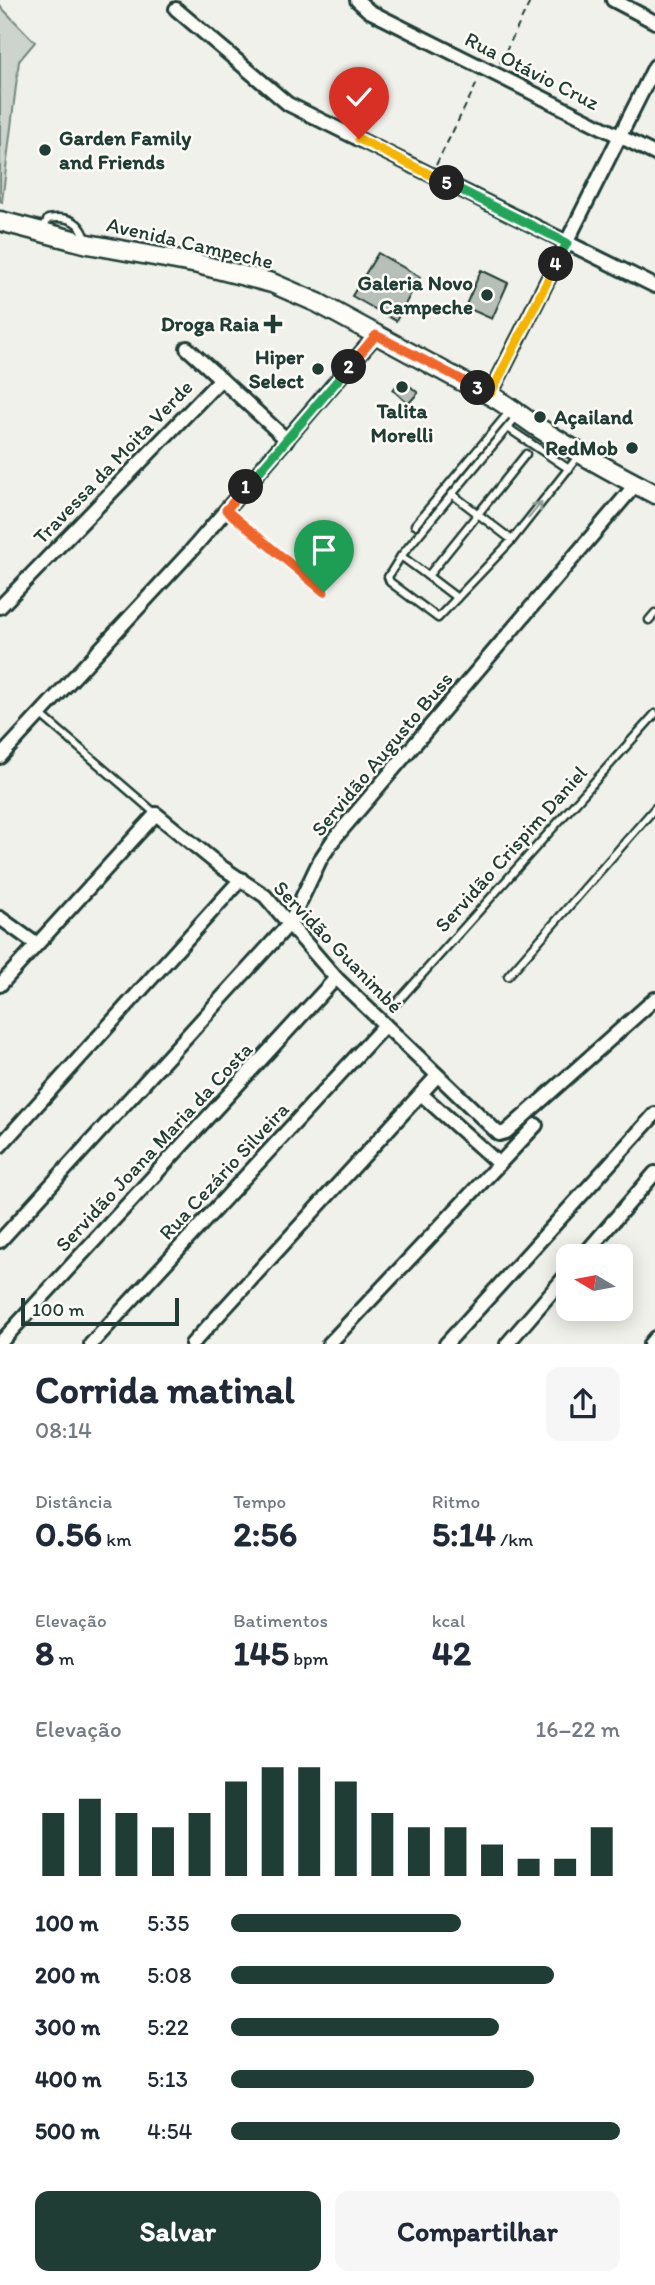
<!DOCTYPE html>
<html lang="pt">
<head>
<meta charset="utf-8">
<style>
	body { margin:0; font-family:Itim,sans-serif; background:#f6f6f7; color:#1f2937; height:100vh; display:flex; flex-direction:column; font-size:26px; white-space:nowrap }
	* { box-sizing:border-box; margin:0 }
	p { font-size:23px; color:#747a83 }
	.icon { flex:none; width:38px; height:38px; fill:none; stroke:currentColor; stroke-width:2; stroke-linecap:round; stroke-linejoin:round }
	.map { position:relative; height:1344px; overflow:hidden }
	.details { display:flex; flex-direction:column; background:#fff; flex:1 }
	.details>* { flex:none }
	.needle { width:46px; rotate:280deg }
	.controls { position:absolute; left:556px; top:1244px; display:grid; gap:14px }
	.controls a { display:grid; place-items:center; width:77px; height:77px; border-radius:14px; background:#fff; box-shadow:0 4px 18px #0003; font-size:35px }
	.scale { position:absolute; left:21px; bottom:18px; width:158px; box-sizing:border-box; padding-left:7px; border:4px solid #1f3d34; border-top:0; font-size:19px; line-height:24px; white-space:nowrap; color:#1f3d34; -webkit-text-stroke:5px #fdfcf7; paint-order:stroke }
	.pin { position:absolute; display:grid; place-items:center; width:60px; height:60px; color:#fff; margin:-72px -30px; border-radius:50% 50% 50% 0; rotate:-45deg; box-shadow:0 0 7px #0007 }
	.pin .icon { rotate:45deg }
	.km { position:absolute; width:35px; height:35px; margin:-18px; border-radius:50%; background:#222; color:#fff; font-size:19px; line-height:35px; text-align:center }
	.round { display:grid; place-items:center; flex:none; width:74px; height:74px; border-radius:14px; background:#f6f6f7 }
	.head { display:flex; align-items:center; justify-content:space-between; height:119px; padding:0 35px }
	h1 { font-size:38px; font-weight:700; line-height:52px }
	.figures { display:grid; grid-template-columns:repeat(3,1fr); gap:10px; height:119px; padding:7px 35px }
	.figures div { display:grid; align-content:center }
	.figures b { font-size:35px; font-weight:700 }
	.figures small { font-size:19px; font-weight:400 }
	.figures p { font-size:19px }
	.chart { height:196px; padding:14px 35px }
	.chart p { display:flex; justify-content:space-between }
	.chart svg { width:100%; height:126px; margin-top:7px; stroke:#1f3d34; stroke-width:6 }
	.primary-button { display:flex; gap:14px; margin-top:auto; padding:14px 35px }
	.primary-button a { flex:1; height:80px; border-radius:14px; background:#1f3d34; color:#fff; font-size:28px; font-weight:700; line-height:80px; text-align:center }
	.primary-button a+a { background:#f6f6f7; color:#1f2937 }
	ul { padding:0 35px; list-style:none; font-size:23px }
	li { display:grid; grid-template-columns:112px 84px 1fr; align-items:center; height:52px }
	li i { height:18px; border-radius:9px; background:#1f3d34 }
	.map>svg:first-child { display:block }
</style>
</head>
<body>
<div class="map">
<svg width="655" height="1344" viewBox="0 0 655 1344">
	<rect width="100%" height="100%" fill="#f0f1eb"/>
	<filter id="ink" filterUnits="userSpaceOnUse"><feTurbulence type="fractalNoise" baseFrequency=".0143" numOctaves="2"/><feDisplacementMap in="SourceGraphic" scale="14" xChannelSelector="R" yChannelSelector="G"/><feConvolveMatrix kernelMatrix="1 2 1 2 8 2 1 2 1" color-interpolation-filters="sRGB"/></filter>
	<g filter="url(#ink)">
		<!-- green -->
		<path fill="#cdd3cd" stroke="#768880" stroke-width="2" d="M0 6 35 42 19 61 2 202 0 201Z"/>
		<!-- building -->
		<g fill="#b6bfb8" stroke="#1f3d34" stroke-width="2">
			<path d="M378 253 420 277 396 321 352 296Z"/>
			<path d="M481 270 508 283 492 319 465 307Z"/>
			<path d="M402 379 418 393 408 404 393 390Z"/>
		</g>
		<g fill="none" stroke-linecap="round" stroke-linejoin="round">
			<defs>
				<g id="service">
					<path d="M42 230 48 219C69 215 82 222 87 242"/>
					<path d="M508 428 569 469"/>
					<path d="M452 494 478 514 428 576 401 556 388 577 390 582 438 618 512 540 580 454"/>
					<path d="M226 510 324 592"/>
					<path d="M415 525 510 411"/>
					<path d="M512 540 478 514 526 454"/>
					<path d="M401 556 517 416"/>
					<path d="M428 576 457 598"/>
					<path d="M649 620 655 613"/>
					<path d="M40 714 156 814"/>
					<path d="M508 976 655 808"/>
					<path d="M393 1007 655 714"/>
				</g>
				<g id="minor">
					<path d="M357 0 369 11 655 154"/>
					<path d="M613 0 655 22"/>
					<path d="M176 9 288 104 655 286"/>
					<path d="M187 348 221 379"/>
					<path d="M491 393 655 66"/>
					<path d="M0 607 221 379 287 440"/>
					<path d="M0 757 190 552 376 335"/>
					<path d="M0 918 36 944"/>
					<path d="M0 985 156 814 220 866 265 896 336 978 499 1134 506 1132 655 999"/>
					<path d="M421 1094 499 1164"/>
					<path d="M0 1146 241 879"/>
					<path d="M0 1241 290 923 320 860 334 839 636 484"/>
					<path d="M583 1256 655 1173"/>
					<path d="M0 1343 336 978"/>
					<path d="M91 1344 385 1025"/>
					<path d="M192 1344 437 1076"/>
					<path d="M329 1344 536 1125"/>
					<path d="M446 1344 655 1114"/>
					<path d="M507 1344 569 1272"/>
					<path d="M650 1344 655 1338"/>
				</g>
				<path id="secondary" d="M0 221 88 244 198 264 272 283 318 303 469 385C497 396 516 413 542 430 578 453 616 474 655 494"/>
			</defs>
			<!-- service casing -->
			<use href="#service" stroke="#1f3d34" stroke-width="11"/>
			<!-- minor casing -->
			<use href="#minor" stroke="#1f3d34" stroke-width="18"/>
			<!-- secondary casing -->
			<use href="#secondary" stroke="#1f3d34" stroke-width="23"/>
			<!-- path -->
			<g stroke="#1f3d34" stroke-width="2" stroke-dasharray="7 5" stroke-linecap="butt">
				<path d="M500 63 531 0"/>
				<path d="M436 165 479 79"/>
			</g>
			<!-- service -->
			<use href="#service" stroke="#fdfcf7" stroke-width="6"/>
			<!-- minor -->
			<use href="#minor" stroke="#fdfcf7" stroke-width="12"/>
			<!-- secondary -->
			<use href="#secondary" stroke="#fdfcf7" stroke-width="18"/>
		</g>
		<!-- one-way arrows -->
		<defs><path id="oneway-shaft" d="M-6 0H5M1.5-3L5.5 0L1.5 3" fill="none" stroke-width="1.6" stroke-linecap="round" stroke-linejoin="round" transform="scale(1.75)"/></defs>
		<use stroke="#8e9c96" href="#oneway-shaft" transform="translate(535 510) rotate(-51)"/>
	</g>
	<g fill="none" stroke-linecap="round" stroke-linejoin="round" filter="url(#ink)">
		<defs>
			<path id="split-1" d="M246 487 226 510 324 592"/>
			<path id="split-2" d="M246 487 349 367"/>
			<path id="split-3" d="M349 367 376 335 478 388"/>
			<path id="split-4" d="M478 388 491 393 556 264"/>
			<path id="split-5" d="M447 183 567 243 556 264"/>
			<path id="split-6" d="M359 139 447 183"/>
		</defs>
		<!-- split-1 casing -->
		<use href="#split-1" stroke="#fff" stroke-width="14"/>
		<!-- split-2 casing -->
		<use href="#split-2" stroke="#fff" stroke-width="14"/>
		<!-- split-3 casing -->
		<use href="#split-3" stroke="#fff" stroke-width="14"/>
		<!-- split-4 casing -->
		<use href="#split-4" stroke="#fff" stroke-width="14"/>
		<!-- split-5 casing -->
		<use href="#split-5" stroke="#fff" stroke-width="14"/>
		<!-- split-6 casing -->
		<use href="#split-6" stroke="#fff" stroke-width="14"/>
		<!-- split-1 -->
		<use href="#split-1" stroke="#f0652b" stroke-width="9"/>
		<!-- split-2 -->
		<use href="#split-2" stroke="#22a559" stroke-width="9"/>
		<!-- split-3 -->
		<use href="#split-3" stroke="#f0652b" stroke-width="9"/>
		<!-- split-4 -->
		<use href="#split-4" stroke="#f5b400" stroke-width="9"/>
		<!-- split-5 -->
		<use href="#split-5" stroke="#22a559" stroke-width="9"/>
		<!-- split-6 -->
		<use href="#split-6" stroke="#f5b400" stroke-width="9"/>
	</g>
	<!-- markers -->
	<g fill="#1f3d34" stroke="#fdfcf7" stroke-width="2.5">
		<circle cx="45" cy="150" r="7"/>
		<circle cx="487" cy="295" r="7"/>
		<path d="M269.5 313.5h7v7h7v7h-7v7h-7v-7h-7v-7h7z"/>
		<circle cx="318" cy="369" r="7"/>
		<circle cx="402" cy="387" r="7"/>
		<circle cx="540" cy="417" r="7"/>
		<circle cx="632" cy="448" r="7"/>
	</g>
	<g text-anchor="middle" stroke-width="5" stroke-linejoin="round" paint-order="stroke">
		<!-- street labels -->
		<g font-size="21" fill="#1f3d34" stroke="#fdfcf7">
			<text transform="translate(532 71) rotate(27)" y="7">Rua Otávio Cruz</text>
			<text transform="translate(190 243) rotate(13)" y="7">Avenida Campeche</text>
			<text transform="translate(113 462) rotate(-46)" y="7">Travessa da Moita Verde</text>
			<text transform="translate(382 754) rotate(-50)" y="7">Servidão Augusto Buss</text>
			<text transform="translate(511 849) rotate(-48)" y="7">Servidão Crispim Daniel</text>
			<text transform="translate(338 947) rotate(46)" y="7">Servidão Guanimbé</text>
			<text transform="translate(154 1147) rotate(-47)" y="7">Servidão Joana Maria da Costa</text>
			<text transform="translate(224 1171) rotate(-47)" y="7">Rua Cezário Silveira</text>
		</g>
		<!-- poi labels -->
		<g font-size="21" font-weight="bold" fill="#1f3d34" stroke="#fdfcf7" text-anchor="end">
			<text x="59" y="145" text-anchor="start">Garden Family<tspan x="59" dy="24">and Friends</tspan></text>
			<text x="473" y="290">Galeria Novo<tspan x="473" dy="24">Campeche</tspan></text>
			<text x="259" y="331">Droga Raia</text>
			<text x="304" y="364">Hiper<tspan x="304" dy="24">Select</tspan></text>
			<text x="402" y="418" text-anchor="middle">Talita<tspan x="402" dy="24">Morelli</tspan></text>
			<text x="554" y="424" text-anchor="start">Açailand</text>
			<text x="618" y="455">RedMob</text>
		</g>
	</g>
</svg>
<div class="controls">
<a><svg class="needle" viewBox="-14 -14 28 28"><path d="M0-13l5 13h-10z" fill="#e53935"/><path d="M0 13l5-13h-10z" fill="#747a83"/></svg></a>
</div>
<div class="scale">100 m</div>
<div class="pin" style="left:324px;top:592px;background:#1e9e55"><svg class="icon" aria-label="arrive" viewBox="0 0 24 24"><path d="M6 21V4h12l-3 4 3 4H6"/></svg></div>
<div class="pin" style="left:359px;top:139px;background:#d93025"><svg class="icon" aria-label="check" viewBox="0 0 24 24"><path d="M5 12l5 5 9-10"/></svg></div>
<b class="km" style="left:246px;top:487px">1</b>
<b class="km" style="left:349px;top:367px">2</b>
<b class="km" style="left:478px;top:388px">3</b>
<b class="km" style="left:556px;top:264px">4</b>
<b class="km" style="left:447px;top:183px">5</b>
</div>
<section class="details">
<div class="head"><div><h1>Corrida matinal</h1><p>08:14</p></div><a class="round"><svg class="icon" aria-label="share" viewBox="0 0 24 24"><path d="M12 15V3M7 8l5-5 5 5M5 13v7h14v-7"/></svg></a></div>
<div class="figures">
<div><p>Distância</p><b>0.56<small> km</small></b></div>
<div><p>Tempo</p><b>2:56</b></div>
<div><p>Ritmo</p><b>5:14<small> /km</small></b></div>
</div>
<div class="figures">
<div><p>Elevação</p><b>8<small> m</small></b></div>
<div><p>Batimentos</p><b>145<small> bpm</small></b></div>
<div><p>kcal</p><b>42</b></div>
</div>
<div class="chart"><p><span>Elevação</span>16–22 m</p>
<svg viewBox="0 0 160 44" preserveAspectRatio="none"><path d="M5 44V22M15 44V17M25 44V22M35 44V27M45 44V22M55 44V11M65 44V6M75 44V6M85 44V11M95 44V22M105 44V27M115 44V27M125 44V33M135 44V38M145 44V38M155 44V27"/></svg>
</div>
<ul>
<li><b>100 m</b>5:35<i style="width:59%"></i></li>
<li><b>200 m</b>5:08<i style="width:83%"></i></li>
<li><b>300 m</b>5:22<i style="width:69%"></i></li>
<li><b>400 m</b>5:13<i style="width:78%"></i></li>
<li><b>500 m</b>4:54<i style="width:100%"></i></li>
</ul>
<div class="primary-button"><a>Salvar</a><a>Compartilhar</a></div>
</section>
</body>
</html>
